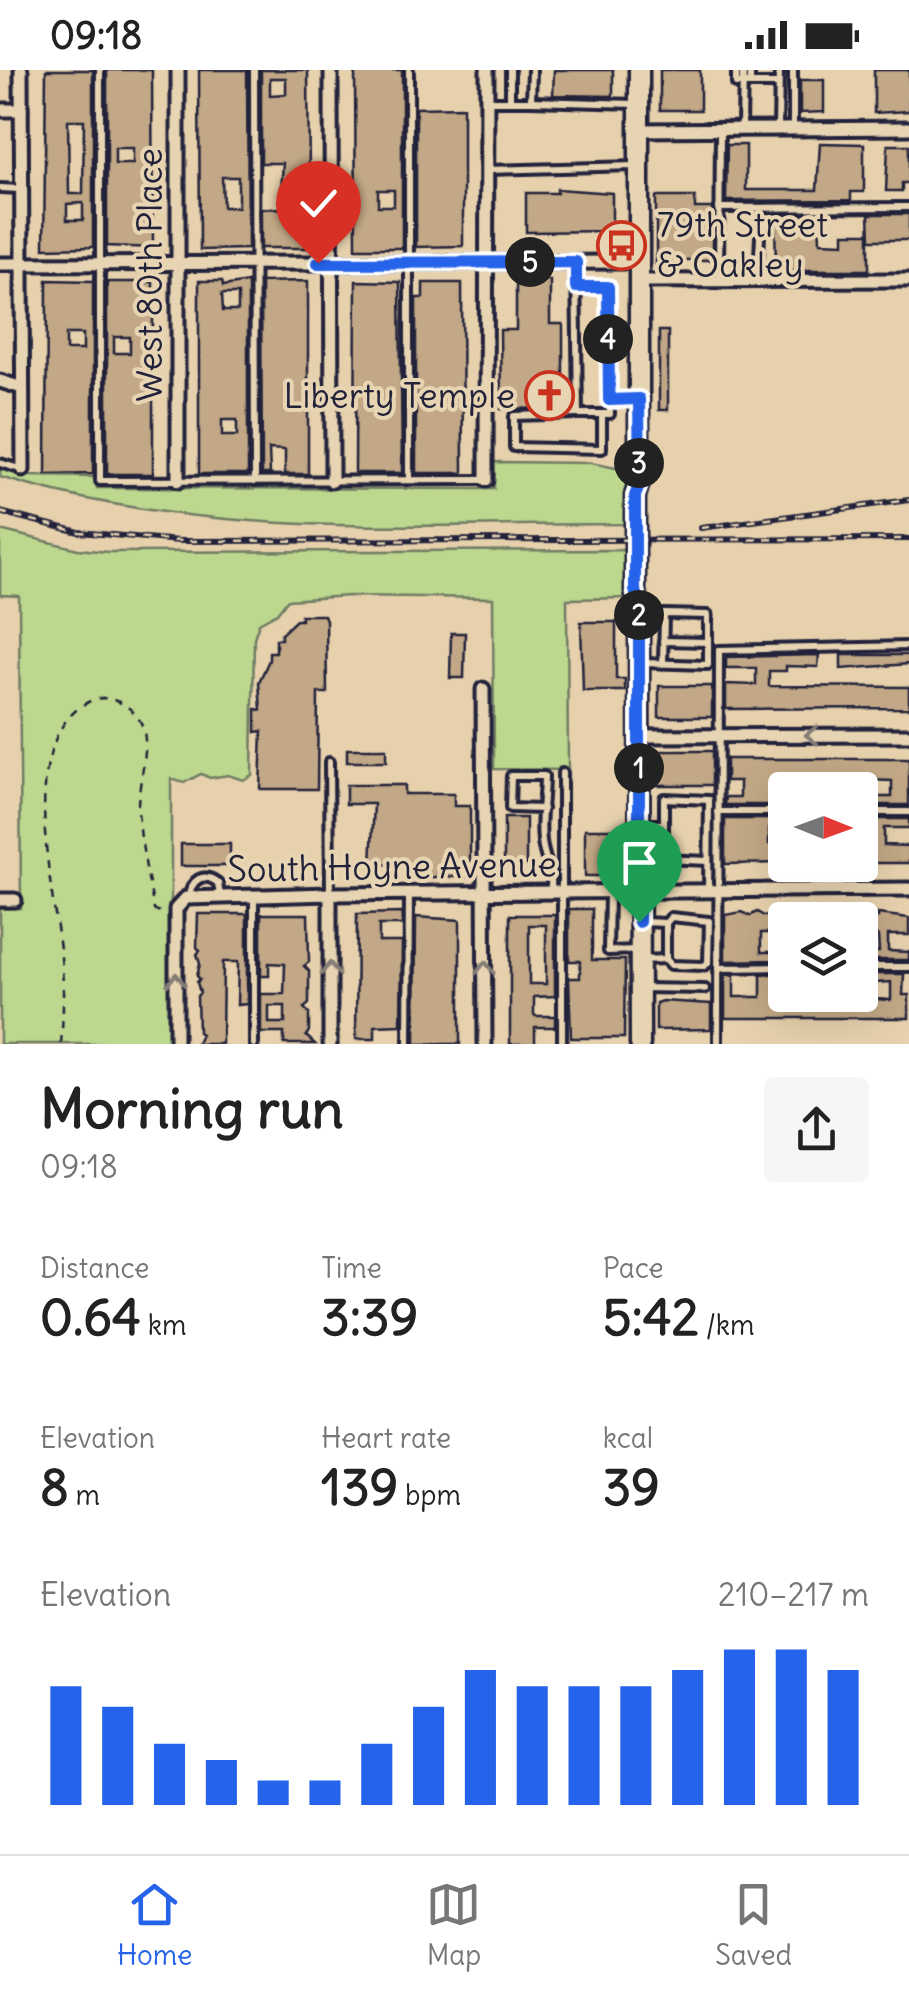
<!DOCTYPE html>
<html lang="en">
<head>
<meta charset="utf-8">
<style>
	body { margin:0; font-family:Delius,sans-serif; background:#f6f6f6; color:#222; height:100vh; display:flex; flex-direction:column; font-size:38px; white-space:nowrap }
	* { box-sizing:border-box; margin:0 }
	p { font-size:32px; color:#767676 }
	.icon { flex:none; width:55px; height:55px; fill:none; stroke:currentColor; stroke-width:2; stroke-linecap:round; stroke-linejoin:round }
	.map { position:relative; height:974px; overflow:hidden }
	.side { display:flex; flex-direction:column; background:#fff; flex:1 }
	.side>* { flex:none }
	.needle { width:65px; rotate:91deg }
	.tools { position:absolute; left:768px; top:702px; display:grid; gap:20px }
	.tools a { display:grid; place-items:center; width:110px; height:110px; border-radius:10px; background:#fff; box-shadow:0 10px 40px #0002; font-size:50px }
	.pin { position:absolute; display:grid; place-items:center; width:85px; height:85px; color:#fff; margin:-102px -42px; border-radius:50% 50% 50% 0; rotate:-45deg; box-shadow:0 0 10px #0007 }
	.pin .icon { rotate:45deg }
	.km { position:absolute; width:50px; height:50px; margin:-25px; border-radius:50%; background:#222; color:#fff; font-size:28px; line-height:50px; text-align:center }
	.round { display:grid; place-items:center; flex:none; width:105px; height:105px; border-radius:10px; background:#f6f6f6 }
	.head { display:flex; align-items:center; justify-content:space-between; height:170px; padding:0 40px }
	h1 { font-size:55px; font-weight:700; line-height:75px }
	.figures { display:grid; grid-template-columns:repeat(3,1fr); gap:15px; height:170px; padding:10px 40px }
	.figures div { display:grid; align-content:center }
	.figures b { font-size:50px; font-weight:700 }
	.figures small { font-size:28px; font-weight:400 }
	.figures p { font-size:28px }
	.chart { height:280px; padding:20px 40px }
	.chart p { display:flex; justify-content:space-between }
	.chart svg { width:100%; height:180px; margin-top:10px; stroke:#2563eb; stroke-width:6 }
	.status { display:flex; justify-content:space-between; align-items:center; height:70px; padding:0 50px; background:#fff; direction:ltr }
	.status svg { height:28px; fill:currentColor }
	.tab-bar { display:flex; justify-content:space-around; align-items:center; height:140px; border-top:2px solid #e0e0e0; background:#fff; font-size:28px; color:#767676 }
	.tab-bar a { display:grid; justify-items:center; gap:5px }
	.tab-bar .on { color:#2563eb }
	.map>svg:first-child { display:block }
</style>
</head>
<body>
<div class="status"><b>09:18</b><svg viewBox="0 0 49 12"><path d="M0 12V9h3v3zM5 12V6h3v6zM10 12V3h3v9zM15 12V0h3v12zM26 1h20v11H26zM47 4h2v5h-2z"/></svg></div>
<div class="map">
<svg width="909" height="974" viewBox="0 0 909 974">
	<rect width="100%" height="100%" fill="#e7d1ad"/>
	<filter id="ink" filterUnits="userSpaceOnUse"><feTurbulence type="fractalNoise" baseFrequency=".01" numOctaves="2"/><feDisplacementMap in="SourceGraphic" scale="20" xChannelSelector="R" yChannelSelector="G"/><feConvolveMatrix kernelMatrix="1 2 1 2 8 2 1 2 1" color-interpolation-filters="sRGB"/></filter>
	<g filter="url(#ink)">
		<!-- green -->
		<g fill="#bcd78e" stroke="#6f7c64" stroke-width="2.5">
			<path d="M494 392 591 393 626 400V454C414 454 206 470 0 407V397L29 406 96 407 97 418 494 419Z"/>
			<path d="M0 460 78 479 108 482 626 480V494H630V528L567 529 568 700 494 699 493 528 349 526 287 530 277 543 259 553 254 568 252 705 243 710 228 705 210 708 201 704 184 713 171 709V974H0V839L21 838 19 526 0 525Z"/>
		</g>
		<!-- building -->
		<g fill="#c2a886" stroke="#22223b" stroke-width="2.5" fill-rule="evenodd">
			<path d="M46 0H93V177L44 178ZM68 50H84L83 124H69ZM83 133V150H67V134Z"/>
			<path d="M107 0H152L153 178 107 176ZM115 78H133V94H115Z"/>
			<path d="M199 0H247L248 179 200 180ZM222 107H238V137H223Z"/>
			<path d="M261 0H308L309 107H306V121H281L283 93H261ZM270 8H286V24L270 25Z"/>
			<path d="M355 0H402V178H356ZM378 120H394V136H378Z"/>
			<path d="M554 0H613V26L553 25Z"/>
			<rect x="660" y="0" width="40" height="40"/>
			<path d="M874 0H909V41L874 43Z"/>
			<path d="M800 10H824V42L800 43Z"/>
			<path d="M463 37V176L416 177V38Z"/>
			<path d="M820 73 864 74V122H851V130L726 131 727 75H746V120H817Z"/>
			<path d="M888 75H909V113H902V121H886Z"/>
			<path d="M557 119 612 123V161L526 162V123H557Z"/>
			<path d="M656 127H695V138H712V190H676V201H656Z"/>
			<path d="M308 137V178H261V139Z"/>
			<path d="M819 144 820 172 844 173V163H869V200H776L775 145Z"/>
			<path d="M869 144H909V170H870Z"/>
			<path d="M47 210 93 211V404L46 405ZM66 264H83V280H66Z"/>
			<path d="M522 210H550V254H563V338L501 339 500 260H516V215H522Z"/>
			<path d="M199 211H222L223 216 248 212V404H199ZM222 224H238V241H223ZM222 350H237V366H222Z"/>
			<path d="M308 211V404H285V380L269 379 270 404H262L261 212Z"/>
			<path d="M356 211 400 212 402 403H355Z"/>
			<path d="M107 212H153V404H107ZM114 267H130V283H114Z"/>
			<path d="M423 213H462L463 403H416V228H423Z"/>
			<rect x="659" y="261" width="9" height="79"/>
			<path d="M301 545H324L326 550 327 623H318L317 719H260L262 661 256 662V639L261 640 259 612 269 590V582H276V569H281V564L296 550H301Z"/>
			<path d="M581 552H616V609H625V621H583Z"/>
			<path d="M451 563H465L464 608H450Z"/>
			<path d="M819 585 818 597 786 596V601H769V616L909 617V638L726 639V614L756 615V598H726V587Z"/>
			<path d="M841 585H909V594L841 599Z"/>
			<rect x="659" y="616" width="53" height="31"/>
			<rect x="347" y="679" width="39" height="13"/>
			<rect x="656" y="681" width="56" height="34"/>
			<path d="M726 689H909V735H860V727H892V711L867 710V720H837V714H822V711L785 710V735H725L726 727H740V711H726Z"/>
			<path d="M346 715H404V724H454V736H470V807H411V795L371 794 374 734H346Z"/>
			<rect x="504" y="748" width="22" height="47"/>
			<path d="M725 749H785V758H769V774H785V793L725 794Z"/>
			<path d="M860 749H909V758H884V775L909 776V793H860Z"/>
			<path d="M585 759H624L625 806H585Z"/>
			<rect x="181" y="774" width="49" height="22"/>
			<path d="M569 839H592V890H625L624 968H571L569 908H580V891H569Z"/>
			<path d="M742 842 750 846 757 842 764 846H785V863H761V882H776V890L725 891V845Z"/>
			<path d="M402 843V855H379V872H402L401 955 375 956V969H356L357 844Z"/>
			<path d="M198 844H247V934L237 935 238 892H223L222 974H197L201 964 198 962 197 926 200 923 197 912 200 909 197 906 200 894 197 884 200 881 197 877Z"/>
			<path d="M261 844H308L309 892 304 896 309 901V934L304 938 309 943V961L306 966 315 974H284V963H261V924H284L285 894 269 893V906H261ZM269 936H285V953H269Z"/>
			<path d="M878 844 909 848V865H888V881L909 882V890H863V882H879L878 866 860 863V847H878Z"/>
			<path d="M510 845H555V926L534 927V944L535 946H555V957H535V974H510ZM529 855H546V914H529Z"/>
			<path d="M416 847 460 850V974H415Z"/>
			<path d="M761 904H785L786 934 812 933V930H832V934L850 933V927H860V904H904L903 925H909V948H725V905H734V927H761ZM891 912V930L875 929V913Z"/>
			<path d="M662 931 711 934V959L656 960V933Z"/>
		</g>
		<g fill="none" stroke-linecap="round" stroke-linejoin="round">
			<defs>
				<g id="service">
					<path d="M100 0V411L485 410"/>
					<path d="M254 0 255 411"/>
					<path d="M510 0V31"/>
					<path d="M736 0V14H778"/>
					<path d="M750 14V0"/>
					<path d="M487 31H531L532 0"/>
					<path d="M531 31 635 34"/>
					<path d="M742 58 743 0"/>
					<path d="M778 58 779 0"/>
					<path d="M793 59V0"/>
					<path d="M488 100 635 96"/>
					<path d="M0 118 20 119"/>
					<path d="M719 138 909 137"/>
					<path d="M576 192 578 344H610L608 217H576"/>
					<path d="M758 209 760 166"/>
					<path d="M719 210 720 60"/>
					<path d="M609 330 638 329"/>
					<path d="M578 344 514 346V377L602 379V344"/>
					<path d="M0 393 23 400"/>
					<path d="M409 410V0"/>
					<path d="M663 571 708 572"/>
					<path d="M643 593 708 595V545L664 544 663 594"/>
					<path d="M329 692 330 824"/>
					<path d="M543 739 510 738 511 706H544C544 729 538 760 544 782 549 802 552 799 551 822"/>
					<path d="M718 742H785"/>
					<path d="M860 742H909"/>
					<path d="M643 754H664V728L709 730 708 820"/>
					<path d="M664 754V789L708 791"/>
					<path d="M609 823 608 881 638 880"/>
					<path d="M254 826V974"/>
					<path d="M189 827C191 810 203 801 218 813L220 826"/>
					<path d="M666 853V889"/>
					<path d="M641 890 666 889 671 895 704 896 708 893 709 851 671 847 666 853 643 852"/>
					<path d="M860 897H909"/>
					<path d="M718 898 785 897"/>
					<path d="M641 918 705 919"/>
					<path d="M408 974 409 823"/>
					<path d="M562 974V703"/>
					<path d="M718 974 719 580 909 576"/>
				</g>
				<g id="minor">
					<path d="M21 0 23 400"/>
					<path d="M331 0 332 411"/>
					<path d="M0 40H21"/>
					<path d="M639 60 909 58"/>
					<path d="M0 194 639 192"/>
					<path d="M639 211 909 210"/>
					<path d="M0 311 22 318"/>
					<path d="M486 410 487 0"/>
					<path d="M178 411V0"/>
					<path d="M483 619 485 974"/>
					<path d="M639 666 909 665"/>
					<path d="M330 824V974"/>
					<path d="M0 830H15"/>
					<path d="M176 974V839L186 828 330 824 909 819"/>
				</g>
				<path id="secondary" d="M639 0V413L635 426V521L639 536 640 974"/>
			</defs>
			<!-- service casing -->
			<use href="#service" stroke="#22223b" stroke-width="14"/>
			<!-- minor casing -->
			<use href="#minor" stroke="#22223b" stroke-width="19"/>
			<!-- secondary casing -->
			<use href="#secondary" stroke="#22223b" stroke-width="25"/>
			<!-- path -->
			<path stroke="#22223b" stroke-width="2.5" stroke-dasharray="8 8" stroke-linecap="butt" d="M61 974C63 949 64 923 62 898 57 830 14 680 83 635 95 627 106 626 119 632 165 654 136 704 138 742 141 775 148 808 154 840L165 843"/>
			<!-- service -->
			<use href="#service" stroke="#e7d4b2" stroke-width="6"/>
			<!-- minor -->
			<use href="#minor" stroke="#e7d4b2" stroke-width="11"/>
			<!-- secondary -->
			<use href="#secondary" stroke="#e7d4b2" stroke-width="18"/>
			<defs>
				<g id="rail">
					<path d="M0 442 79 462 179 471 909 469"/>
					<path d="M701 458 909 430"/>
				</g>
			</defs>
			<!-- rail casing -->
			<use href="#rail" stroke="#22223b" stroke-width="6"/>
			<!-- rail -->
			<use href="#rail" stroke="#e7d4b2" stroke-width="2.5" stroke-dasharray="8" stroke-linecap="butt"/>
		</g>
		<!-- one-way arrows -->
		<defs><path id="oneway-chevron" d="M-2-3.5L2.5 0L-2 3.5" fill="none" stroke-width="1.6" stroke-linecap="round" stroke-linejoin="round" transform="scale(2.5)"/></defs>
		<g stroke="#847b76">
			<use href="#oneway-chevron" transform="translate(812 665) rotate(180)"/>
			<use href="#oneway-chevron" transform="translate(485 898) rotate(-90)"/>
			<use href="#oneway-chevron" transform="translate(330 899) rotate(-90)"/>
			<use href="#oneway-chevron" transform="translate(176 910) rotate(-90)"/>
		</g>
	</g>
	<g fill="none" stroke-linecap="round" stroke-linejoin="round" filter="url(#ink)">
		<defs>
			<path id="route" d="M318 193 576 192V217H608L609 330 639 329 640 413 635 426V520L639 536V852"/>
		</defs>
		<!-- route casing -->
		<use href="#route" stroke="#fff" stroke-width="20"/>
		<!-- route -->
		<use href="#route" stroke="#2563eb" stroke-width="12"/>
	</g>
	<!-- icons -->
	<defs>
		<symbol id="bus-ring" viewBox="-11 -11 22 22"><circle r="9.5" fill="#e7d4b2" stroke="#c8321e" stroke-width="1.5"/><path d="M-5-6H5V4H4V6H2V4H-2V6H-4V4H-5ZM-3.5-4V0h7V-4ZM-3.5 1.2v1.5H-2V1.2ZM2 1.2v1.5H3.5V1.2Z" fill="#c8321e"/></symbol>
		<symbol id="church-ring" viewBox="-11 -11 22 22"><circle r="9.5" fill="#e7d4b2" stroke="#c8321e" stroke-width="1.5"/><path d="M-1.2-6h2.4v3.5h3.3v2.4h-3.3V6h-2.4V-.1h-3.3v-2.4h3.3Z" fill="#c8321e"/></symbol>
	</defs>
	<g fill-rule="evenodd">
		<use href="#bus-ring" x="594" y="148" width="55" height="55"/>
		<use href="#church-ring" x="522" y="298" width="55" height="55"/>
	</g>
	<g text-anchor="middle" stroke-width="8" stroke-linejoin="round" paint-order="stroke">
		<!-- poi labels -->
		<g font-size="35" fill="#22223b" stroke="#e7d4b2" text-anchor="start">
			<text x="657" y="167">79th Street<tspan x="657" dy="40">&amp; Oakley</tspan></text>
			<text x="515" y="338" text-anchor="end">Liberty Temple</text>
		</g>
		<!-- street labels -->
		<g font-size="35" fill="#22223b" stroke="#e7d4b2">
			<text transform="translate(150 205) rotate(-90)" y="12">West 80th Place</text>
			<text transform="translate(392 797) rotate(-1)" y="12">South Hoyne Avenue</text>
		</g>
	</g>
</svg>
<div class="tools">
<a><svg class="needle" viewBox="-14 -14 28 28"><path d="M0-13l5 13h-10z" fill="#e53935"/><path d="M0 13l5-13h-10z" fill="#767676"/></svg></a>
<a><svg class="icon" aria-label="layers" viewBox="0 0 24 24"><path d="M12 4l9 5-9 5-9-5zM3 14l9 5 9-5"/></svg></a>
</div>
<div class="pin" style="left:639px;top:852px;background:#1e9e55"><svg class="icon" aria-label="arrive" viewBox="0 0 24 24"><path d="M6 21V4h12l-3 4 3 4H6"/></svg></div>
<div class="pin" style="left:318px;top:193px;background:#d93025"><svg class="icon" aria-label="check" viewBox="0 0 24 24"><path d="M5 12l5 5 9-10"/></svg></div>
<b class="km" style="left:639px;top:698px">1</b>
<b class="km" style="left:639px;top:545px">2</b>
<b class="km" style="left:639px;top:393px">3</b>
<b class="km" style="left:608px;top:269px">4</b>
<b class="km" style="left:530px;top:192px">5</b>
</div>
<section class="side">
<div class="head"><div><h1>Morning run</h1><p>09:18</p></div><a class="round"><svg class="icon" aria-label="share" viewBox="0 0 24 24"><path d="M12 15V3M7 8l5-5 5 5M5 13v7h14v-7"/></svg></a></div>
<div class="figures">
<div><p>Distance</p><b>0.64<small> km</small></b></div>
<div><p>Time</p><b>3:39</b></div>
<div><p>Pace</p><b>5:42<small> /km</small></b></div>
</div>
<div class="figures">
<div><p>Elevation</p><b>8<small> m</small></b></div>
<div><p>Heart rate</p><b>139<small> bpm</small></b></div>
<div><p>kcal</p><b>39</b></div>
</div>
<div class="chart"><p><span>Elevation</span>210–217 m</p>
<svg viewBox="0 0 160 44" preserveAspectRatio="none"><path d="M5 44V15M15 44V20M25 44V29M35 44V33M45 44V38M55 44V38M65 44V29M75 44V20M85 44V11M95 44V15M105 44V15M115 44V15M125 44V11M135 44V6M145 44V6M155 44V11"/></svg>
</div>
</section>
<nav class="tab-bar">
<a class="on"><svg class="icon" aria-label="home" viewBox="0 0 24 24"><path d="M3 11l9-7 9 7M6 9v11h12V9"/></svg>Home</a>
<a><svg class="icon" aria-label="map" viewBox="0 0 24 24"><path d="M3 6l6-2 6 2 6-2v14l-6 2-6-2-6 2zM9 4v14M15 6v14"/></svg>Map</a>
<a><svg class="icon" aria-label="saved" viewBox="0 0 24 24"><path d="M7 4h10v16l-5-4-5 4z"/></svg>Saved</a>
</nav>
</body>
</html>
